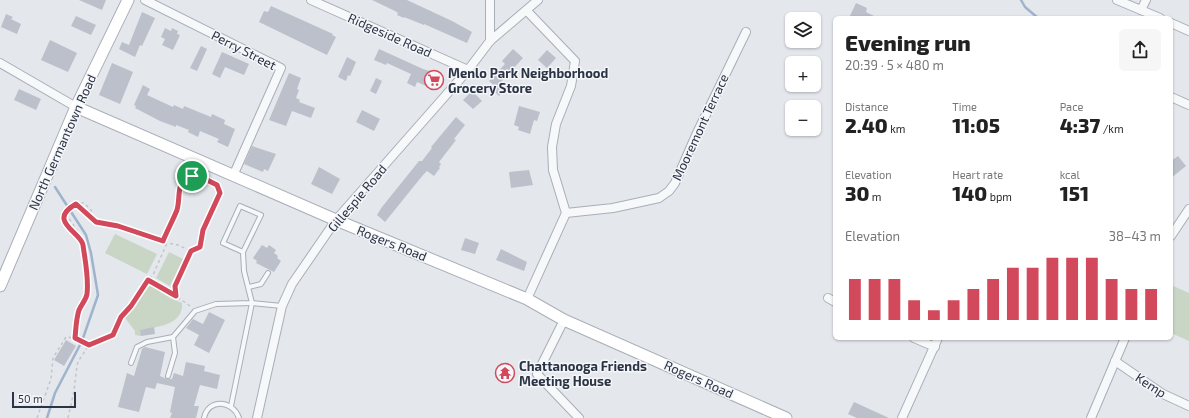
<!DOCTYPE html>
<html lang="en">
<head>
<meta charset="utf-8">
<style>
	body { margin:0; font-family:"Exo 2",sans-serif; background:#f6f6f6; color:#222; height:100vh; display:flex; flex-direction:column; font-size:15px; white-space:nowrap }
	* { box-sizing:border-box; margin:0 }
	p { font-size:13px; color:#767676 }
	.icon { flex:none; width:22px; height:22px; fill:none; stroke:currentColor; stroke-width:2; stroke-linecap:round; stroke-linejoin:round }
	.map { position:relative; flex:1; overflow:hidden }
	.sheet { position:absolute; left:833px; top:16px; width:340px; height:324px; display:flex; flex-direction:column; background:#fff; border-radius:6px; box-shadow:0 1px 3px #0004 }
	.sheet>* { flex:none }
	.fabs { position:absolute; left:785px; top:12px; display:grid; gap:8px }
	.fabs a { display:grid; place-items:center; width:36px; height:36px; border-radius:6px; background:#fff; box-shadow:0 1px 3px #0004; font-size:20px }
	.scale { position:absolute; left:12px; bottom:10px; width:64px; box-sizing:border-box; padding-left:4px; border:2px solid #2b3445; border-top:0; font-size:11px; line-height:14px; white-space:nowrap; color:#2b3445; -webkit-text-stroke:3px #f4f6f9; paint-order:stroke }
	.pin { position:absolute; display:grid; place-items:center; width:34px; height:34px; color:#fff; margin:-17px; border:2px solid #fff; border-radius:50%; box-shadow:0 1px 4px #0007 }
	.round { display:grid; place-items:center; flex:none; width:42px; height:42px; border-radius:6px; background:#f6f6f6 }
	.head { display:flex; align-items:center; justify-content:space-between; height:68px; padding:0 12px }
	h1 { font-size:22px; font-weight:800; line-height:30px }
	.figures { display:grid; grid-template-columns:repeat(3,1fr); gap:6px; height:68px; padding:4px 12px }
	.figures div { display:grid; align-content:center }
	.figures b { font-size:20px; font-weight:800 }
	.figures small { font-size:11px; font-weight:400 }
	.figures p { font-size:11px }
	.chart { height:112px; padding:8px 12px }
	.chart p { display:flex; justify-content:space-between }
	.chart svg { width:100%; height:72px; margin-top:4px; stroke:#d1495b; stroke-width:6 }
	.map>svg:first-child { display:block }
</style>
</head>
<body>
<div class="map">
<svg width="1189" height="418" viewBox="0 0 1189 418">
	<rect width="100%" height="100%" fill="#e4e7ec"/>
	<!-- green -->
	<g fill="#c9d6c5">
		<path d="M115 234 157 254 147 274 105 253Z"/>
		<path d="M169 252 183 259 170 286 156 278Z"/>
		<path d="M149 285 170 298 182 303C184 325 156 327 141 330V336L135 335V331L125 318Z"/>
		<path d="M1171 285 1189 293V341L1171 333Z"/>
	</g>
	<g fill="none" stroke-linecap="round" stroke-linejoin="round">
		<!-- stream -->
		<g stroke="#9fb4cc" stroke-width="2.5">
			<path d="M1021 0 1025 7 1038 18"/>
			<path d="M47 418 55 393 82 341 98 295 91 253 86 235 55 187"/>
		</g>
	</g>
	<!-- building -->
	<g fill="#bbc0ca">
		<path d="M79 0H106L102 10Z"/>
		<path d="M372 0H407L452 21 472 32 467 43 424 24V25L404 17V18L397 15 398 13 395 11Z"/>
		<path d="M856 3 867 8 866 12 878 18H849Z"/>
		<path d="M271 6 333 34 332 35 336 37 327 55 259 22 264 11 268 12Z"/>
		<path d="M142 12 155 18 142 46 140 45 135 57 119 49 122 42 129 45Z"/>
		<path d="M6 14 13 17 11 19 21 24 17 34 1 27Z"/>
		<path d="M76 16 96 25 91 35 71 26Z"/>
		<path d="M165 28 171 31 172 28 178 31 177 34 180 35 173 50 162 45 165 39 161 37Z"/>
		<path d="M50 40 77 53 68 72 41 60Z"/>
		<path d="M201 46 207 49 197 71 190 68Z"/>
		<path d="M379 49 423 69 440 74 433 89 417 82 415 87 407 83 411 74 387 63 386 65 374 60Z"/>
		<path d="M513 49 523 58 499 84 505 89 499 96 493 90 496 87 489 81 505 64 502 61Z"/>
		<path d="M547 50 556 58 547 68 538 60Z"/>
		<path d="M222 52 249 64 244 75 225 67 220 78 212 74Z"/>
		<path d="M347 57 356 62 350 76 348 75 346 81 338 77Z"/>
		<path d="M112 63 133 72 120 104 99 95Z"/>
		<path d="M289 73 301 78 297 89 299 90 296 98 300 100 299 102 315 108 311 118 292 111 286 126 269 120Z"/>
		<path d="M376 78 382 81 376 94 370 91Z"/>
		<path d="M143 85 150 89 147 95 173 107 174 105 183 109 184 106 211 117 212 114 225 120 224 124 235 129 228 147 217 142 219 139 200 131 198 137 188 132 189 130 176 125V127L160 121 135 108 136 106 134 105Z"/>
		<path d="M19 89 41 99 36 110 14 100Z"/>
		<path d="M472 91 482 101 473 109 463 100Z"/>
		<path d="M519 106 540 112 537 121 534 120 530 134 518 130 519 127 514 125Z"/>
		<path d="M362 110 380 119 374 131 356 122Z"/>
		<path d="M456 117 465 125 454 139 456 140 439 162 441 164 439 167 440 168 434 176 427 171 423 175 385 222 377 215 382 207 419 161H422L432 148 431 147Z"/>
		<path d="M252 146 276 154 268 171 264 169 263 172 244 164Z"/>
		<path d="M1178 156 1186 166 1171 178V161Z"/>
		<path d="M319 167 340 179 332 194 311 184Z"/>
		<path d="M529 170 533 185 511 188 509 172Z"/>
		<path d="M465 238 479 243 475 254 461 250Z"/>
		<path d="M262 245 267 248 269 245 276 250 274 253 278 256 277 258 281 261 274 272 256 263 257 261 253 258Z"/>
		<path d="M501 249 527 262 524 271 496 260Z"/>
		<path d="M209 312 225 320 209 353 194 345 199 335 186 328 193 319 203 324Z"/>
		<path d="M154 327 155 334 141 336 140 330Z"/>
		<path d="M66 340 76 346 64 366 54 360Z"/>
		<path d="M145 347 165 352 160 376 167 379H172L174 373 183 376 186 362 205 366 204 371 220 375 217 389 200 385 194 406H199L196 418H170L172 413 170 412 175 387 157 383 155 389 146 387 139 412 118 407 127 373 134 376 142 349Z"/>
		<path d="M854 402 889 418H857L848 414Z"/>
	</g>
	<g fill="none" stroke-linecap="round" stroke-linejoin="round">
		<defs>
			<g id="lane">
				<path d="M249 287 261 284 268 273"/>
				<path d="M131 363 137 347 147 342 173 337 195 311 216 304 252 303 244 271 243 252 261 215 240 206 223 243 243 252"/>
				<path d="M168 376 175 353 173 337"/>
				<path d="M231 406 252 303 282 306"/>
				<path d="M204 418C208 398 233 400 239 418"/>
			</g>
			<g id="street">
				<path d="M145 0 281 68 233 176"/>
				<path d="M311 0 468 70"/>
				<path d="M1117 0 1160 18"/>
				<path d="M1141 10 1146 0"/>
				<path d="M527 11 575 61 571 86 556 124 552 147 553 170 566 213 527 299"/>
				<path d="M1171 23 1189 31"/>
				<path d="M490 41V0"/>
				<path d="M0 63 76 107"/>
				<path d="M1171 97 1189 105"/>
				<path d="M566 213 613 208 659 198 669 191 675 183 696 135 746 32"/>
				<path d="M1171 236 1189 209"/>
				<path d="M828 298 835 302"/>
				<path d="M564 320 537 374 579 418"/>
				<path d="M914 338 935 347"/>
				<path d="M1115 361 1163 394 1189 406"/>
				<path d="M257 418 282 306 292 284 336 220 468 70 490 41 538 0"/>
				<path d="M902 418 938 338"/>
				<path d="M1091 418 1125 338"/>
			</g>
			<g id="secondary">
				<path d="M76 107 336 220 527 299 564 320 786 418"/>
				<path d="M0 286 76 107 128 0"/>
			</g>
		</defs>
		<!-- lane casing -->
		<use href="#lane" stroke="#a9aeb7" stroke-width="6"/>
		<!-- street casing -->
		<use href="#street" stroke="#a9aeb7" stroke-width="10"/>
		<!-- secondary casing -->
		<use href="#secondary" stroke="#a9aeb7" stroke-width="13"/>
		<!-- path -->
		<g stroke="#c2c5cb" stroke-width="1.5" stroke-dasharray="3 3" stroke-linecap="butt">
			<path d="M76 204 96 222 118 226 167 243 154 273 131 306 118 321 113 335 89 345"/>
			<path d="M66 214 77 230 79 236"/>
			<path d="M163 241C167 231 173 221 177 210 179 204 178 197 179 191 183 166 202 177 217 185L220 193 203 230 200 247 191 251 178 245 167 243"/>
			<path d="M149 281 176 296"/>
			<path d="M190 306 176 296 175 286 191 251"/>
			<path d="M37 418 51 379 53 358 66 337 75 338"/>
			<path d="M68 418 74 391 77 365 79 360 89 345 75 338 79 311 87 292 83 242 67 227 64 219C66 209 74 203 84 203L91 210 92 218"/>
		</g>
		<!-- lane -->
		<use href="#lane" stroke="#f7f8fa" stroke-width="4"/>
		<!-- street -->
		<use href="#street" stroke="#f7f8fa" stroke-width="8"/>
		<!-- secondary -->
		<use href="#secondary" stroke="#fff" stroke-width="11"/>
	</g>
	<g fill="none" stroke-linecap="round" stroke-linejoin="round">
		<defs>
			<path id="route" d="M192 176 203 178 217 185 220 193 203 230 200 247 191 251 175 286 176 296 148 280 131 306 121 317 113 335 89 345 75 338C76 329 76 319 79 310 81 305 86 300 87 294 89 278 85 260 83 245 81 232 46 221 76 204L96 222 118 226 163 241C167 231 173 220 177 210 181 197 175 179 192 176Z"/>
		</defs>
		<!-- route casing -->
		<use href="#route" stroke="#fff" stroke-width="8"/>
		<!-- route -->
		<use href="#route" stroke="#d1495b" stroke-width="5"/>
	</g>
	<!-- icons -->
	<defs>
		<symbol id="supermarket-ring" viewBox="-11 -11 22 22"><circle r="9.5" fill="#f4f6f9" stroke="#d1495b" stroke-width="1.5"/><path d="M-6-5.5h2.5l.6 2H6L4.5 2H-2.5L-4.4-4H-6ZM-1.5 3.2a1.3 1.3 0 1 0 .1 0ZM3 3.2a1.3 1.3 0 1 0 .1 0Z" fill="#d1495b"/></symbol>
		<symbol id="temple-ring" viewBox="-11 -11 22 22"><circle r="9.5" fill="#f4f6f9" stroke="#d1495b" stroke-width="1.5"/><path d="M0-6L5-2H3V0L6.5 2.5H4V6H1.5V3h-3V6H-4V2.5H-6.5L-3 0V-2H-5Z" fill="#d1495b"/></symbol>
	</defs>
	<g fill-rule="evenodd">
		<use href="#supermarket-ring" x="423" y="69" width="22" height="22"/>
		<use href="#temple-ring" x="494" y="362" width="22" height="22"/>
	</g>
	<g text-anchor="middle" stroke-width="3" stroke-linejoin="round" paint-order="stroke">
		<!-- street labels -->
		<g font-size="13" fill="#2b3445" stroke="#f4f6f9">
			<text transform="translate(390 35) rotate(24)" y="5">Ridgeside Road</text>
			<text transform="translate(244 50) rotate(27)" y="5">Perry Street</text>
			<text transform="translate(700 127) rotate(-65)" y="5">Mooremont Terrace</text>
			<text transform="translate(62 142) rotate(-66)" y="5">North Germantown Road</text>
			<text transform="translate(357 198) rotate(-50)" y="5">Gillespie Road</text>
			<text transform="translate(392 243) rotate(22)" y="5">Rogers Road</text>
			<text transform="translate(699 379) rotate(24)" y="5">Rogers Road</text>
			<text transform="translate(1151 385) rotate(33)" y="5">Kemp</text>
		</g>
		<!-- poi labels -->
		<g font-size="13" font-weight="bold" fill="#2b3445" stroke="#f4f6f9" text-anchor="start">
			<text x="448" y="78">Menlo Park Neighborhood<tspan x="448" dy="15">Grocery Store</tspan></text>
			<text x="519" y="371">Chattanooga Friends<tspan x="519" dy="15">Meeting House</tspan></text>
		</g>
	</g>
</svg>
<div class="fabs">
<a><svg class="icon" aria-label="layers" viewBox="0 0 24 24"><path d="M12 4l9 5-9 5-9-5zM3 14l9 5 9-5"/></svg></a>
<a>+</a>
<a>−</a>
</div>
<div class="scale">50 m</div>
<div class="pin" style="left:192px;top:176px;background:#1e9e55"><svg class="icon" aria-label="arrive" viewBox="0 0 24 24"><path d="M6 21V4h12l-3 4 3 4H6"/></svg></div>
<section class="sheet">
<div class="head"><div><h1>Evening run</h1><p>20:39 · 5 × 480 m</p></div><a class="round"><svg class="icon" aria-label="share" viewBox="0 0 24 24"><path d="M12 15V3M7 8l5-5 5 5M5 13v7h14v-7"/></svg></a></div>
<div class="figures">
<div><p>Distance</p><b>2.40<small> km</small></b></div>
<div><p>Time</p><b>11:05</b></div>
<div><p>Pace</p><b>4:37<small> /km</small></b></div>
</div>
<div class="figures">
<div><p>Elevation</p><b>30<small> m</small></b></div>
<div><p>Heart rate</p><b>140<small> bpm</small></b></div>
<div><p>kcal</p><b>151</b></div>
</div>
<div class="chart"><p><span>Elevation</span>38–43 m</p>
<svg viewBox="0 0 160 44" preserveAspectRatio="none"><path d="M5 44V19M15 44V19M25 44V19M35 44V32M45 44V38M55 44V32M65 44V25M75 44V19M85 44V12M95 44V12M105 44V6M115 44V6M125 44V6M135 44V19M145 44V25M155 44V25"/></svg>
</div>
</section>
</div>
</body>
</html>
